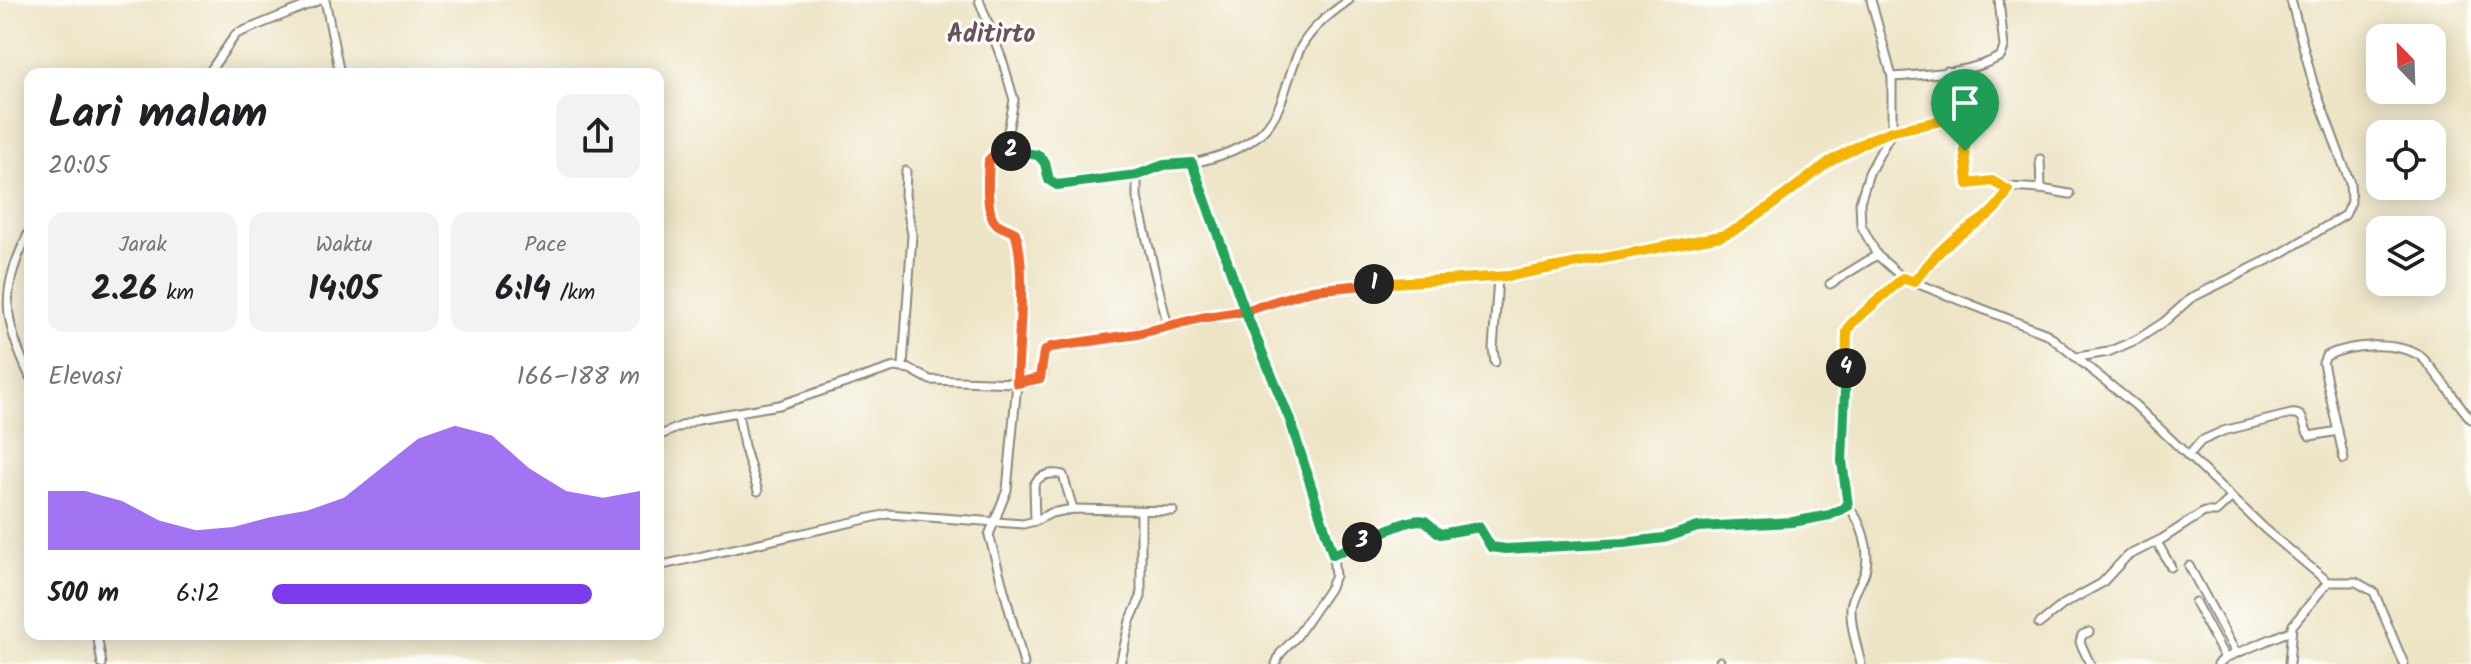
<!DOCTYPE html>
<html lang="id">
<head>
<meta charset="utf-8">
<style>
	body { margin:0; font-family:Kalam,sans-serif; background:#f2f2f2; color:#202124; height:100vh; display:flex; flex-direction:column; font-size:30px; white-space:nowrap }
	* { box-sizing:border-box; margin:0 }
	p { font-size:26px; color:#757577 }
	.icon { flex:none; width:44px; height:44px; fill:none; stroke:currentColor; stroke-width:2; stroke-linecap:round; stroke-linejoin:round }
	.map { position:relative; flex:1; overflow:hidden }
	.drawer { position:absolute; left:24px; top:68px; width:640px; height:572px; display:flex; flex-direction:column; background:#fff; border-radius:16px; box-shadow:0 4px 20px #0003 }
	.drawer>* { flex:none }
	.needle { width:52px; rotate:337deg }
	.buttons { position:absolute; left:2366px; top:24px; display:grid; gap:16px }
	.buttons a { display:grid; place-items:center; width:80px; height:80px; border-radius:16px; background:#fff; box-shadow:0 4px 20px #0003; font-size:40px }
	.pin { position:absolute; display:grid; place-items:center; width:68px; height:68px; color:#fff; margin:-82px -34px; border-radius:50% 50% 50% 0; rotate:-45deg; box-shadow:0 0 8px #0007 }
	.pin .icon { rotate:45deg }
	.km { position:absolute; width:40px; height:40px; margin:-20px; border-radius:50%; background:#222; color:#fff; font-size:22px; line-height:40px; text-align:center }
	.round { display:grid; place-items:center; flex:none; width:84px; height:84px; border-radius:16px; background:#f2f2f2 }
	.summary { display:flex; align-items:center; justify-content:space-between; height:136px; padding:0 24px }
	h1 { font-size:44px; font-weight:700; line-height:60px }
	.metrics { display:grid; grid-template-columns:repeat(3,1fr); gap:12px; height:136px; padding:8px 24px }
	.metrics div { display:grid; align-content:center; border-radius:16px; background:#f2f2f2; text-align:center }
	.metrics b { font-size:34px; font-weight:700 }
	.metrics small { font-size:22px; font-weight:400 }
	.metrics p { font-size:22px }
	.chart { height:224px; padding:16px 24px }
	.chart p { display:flex; justify-content:space-between }
	.chart svg { width:100%; height:144px; margin-top:8px; fill:#7c3aed; opacity:.7 }
	ul { padding:0 24px; list-style:none; font-size:26px }
	li { display:grid; grid-template-columns:128px 96px 1fr; align-items:center; height:60px }
	li i { height:20px; border-radius:10px; background:#7c3aed }
	.map>svg:first-child { display:block }
</style>
</head>
<body>
<div class="map">
<svg width="2471" height="664" viewBox="0 0 2471 664">
	<rect width="100%" height="100%" fill="#fdfcf7"/>
	<filter id="ink" filterUnits="userSpaceOnUse"><feTurbulence type="fractalNoise" baseFrequency=".0125" numOctaves="2"/><feDisplacementMap in="SourceGraphic" scale="16" xChannelSelector="R" yChannelSelector="G"/><feConvolveMatrix kernelMatrix="1 2 1 2 8 2 1 2 1" color-interpolation-filters="sRGB"/></filter>
	<filter id="wash" filterUnits="userSpaceOnUse"><feTurbulence type="fractalNoise" baseFrequency=".006" numOctaves="4" result="noise"/><feDisplacementMap in="SourceGraphic" scale="32" xChannelSelector="R" yChannelSelector="G"/><feGaussianBlur stdDeviation="1.8" result="paint"/><feColorMatrix in="noise" values="0 0 0 0 0 0 0 0 0 0 0 0 0 0 0 0 0 1.4 0 .05"/><feComposite in="paint" operator="in"/></filter>
	<g filter="url(#wash)">
		<rect width="100%" height="100%" fill="#ede4c5"/>
	</g>
	<g filter="url(#ink)">
		<g fill="none" stroke-linecap="round" stroke-linejoin="round">
			<defs>
				<g id="street">
					<path d="M325 0 340 74"/>
					<path d="M979 0 1003 62 1014 100 1004 152 1038 155 1045 163 1049 180 1057 185 1137 175"/>
					<path d="M1871 0 1892 77V131L1869 173 1860 202 1861 225 1877 255 1903 278 2047 334 2135 405 2265 529 2328 582"/>
					<path d="M1947 71 1955 118 1965 139 1967 182 1992 181 2008 190"/>
					<path d="M208 74 236 34 320 0"/>
					<path d="M1892 77C1926 74 1970 74 2001 56L2004 47 1999 0"/>
					<path d="M1004 152H997L989 160 990 211 994 223C1001 227 1011 227 1016 234 1028 254 1018 355 1017 383L1033 382 1043 375 1046 349 1168 327 1137 198V175C1154 164 1172 165 1191 163 1215 159 1246 148 1263 131 1285 109 1287 74 1301 47 1312 27 1331 13 1349 0"/>
					<path d="M1192 163 1245 311 1312 290 1509 276 1714 238 1737 229 1829 162 1871 139 1892 131 1955 118"/>
					<path d="M2041 189 2070 194"/>
					<path d="M30 230C0 291 2 316 30 377"/>
					<path d="M1914 282C1926 267 1938 251 1954 239 1981 217 1990 221 2009 187L2041 189 2040 159"/>
					<path d="M1830 284 1877 255"/>
					<path d="M1168 327 1245 311 1290 420 1333 555 1335 576 1329 589 1297 636 1280 654 1276 664"/>
					<path d="M2078 357 2108 352 2138 339 2164 322 2191 298 2280 254 2345 215 2351 202 2350 183 2313 83 2291 0"/>
					<path d="M1495 362 1493 349 1498 278"/>
					<path d="M903 366 912 235 905 195 906 171"/>
					<path d="M738 413 744 446 758 491"/>
					<path d="M658 436 698 419 779 405 894 367 910 369 930 380 1017 383 1007 490 989 535 1024 664"/>
					<path d="M2188 456 2201 441 2223 431 2291 414C2307 412 2302 428 2310 436L2338 431"/>
					<path d="M2344 459 2323 363 2326 356C2351 344 2394 341 2419 355 2428 360 2460 407 2471 419"/>
					<path d="M1848 506C1862 522 1871 550 1865 572 1861 584 1852 595 1851 607 1850 626 1857 646 1861 664"/>
					<path d="M1035 521 1034 485C1039 474 1053 472 1063 475L1073 509"/>
					<path d="M2157 542 2171 567"/>
					<path d="M1333 555C1352 547 1400 520 1419 520 1428 520 1433 530 1440 534L1479 527 1491 547 1506 549 1624 543 1664 538 1698 527 1793 522 1830 515 1848 506 1842 461 1847 332 1857 317 1903 278"/>
					<path d="M658 566 888 514 1023 524 1035 521 1051 513 1073 509 1173 511"/>
					<path d="M2189 566 2236 653"/>
					<path d="M2195 602 2225 658"/>
					<path d="M2039 624 2064 604 2102 583 2127 556 2162 539 2204 512H2216L2231 498"/>
					<path d="M2089 632 2082 635 2080 642 2090 664"/>
					<path d="M97 634 102 664"/>
					<path d="M1720 661V664"/>
					<path d="M1120 664 1130 621 1141 597V511"/>
					<path d="M2218 664 2225 658 2290 631"/>
					<path d="M2289 664 2292 626 2328 582H2356L2374 592 2404 664"/>
				</g>
			</defs>
			<!-- street casing -->
			<use href="#street" stroke="#8c8878" stroke-width="11"/>
			<!-- street -->
			<use href="#street" stroke="#fff" stroke-width="7"/>
		</g>
	</g>
	<g fill="none" stroke-linecap="round" stroke-linejoin="round" filter="url(#ink)">
		<defs>
			<path id="split-1" d="M1374 284 1509 276 1721 236 1737 229 1772 205 1829 162 1871 139 1892 131 1955 118 1965 139V151"/>
			<path id="split-2" d="M1011 151 997 152 989 160C988 174 985 216 997 224 1003 228 1009 229 1015 233 1027 263 1018 347 1017 383L1040 378 1044 352 1051 347 1137 334 1201 318 1245 311 1312 290 1374 284"/>
			<path id="split-3" d="M1011 151 1038 155 1045 163 1049 180 1057 185 1137 175 1164 165 1192 163 1245 311 1290 420 1333 555 1362 542"/>
			<path id="split-4" d="M1362 542C1375 536 1412 516 1425 521 1430 524 1435 531 1440 534L1479 527 1491 547 1506 549 1624 543 1664 538 1698 527 1793 522 1830 515 1848 506 1842 461 1846 368"/>
			<path id="split-5" d="M1846 368 1847 332 1851 324 1903 278 1914 282C1924 269 1935 255 1948 244 1971 223 1993 220 2008 190L1992 181 1968 184 1965 151"/>
		</defs>
		<!-- split-1 casing -->
		<use href="#split-1" stroke="#fff" stroke-width="16"/>
		<!-- split-2 casing -->
		<use href="#split-2" stroke="#fff" stroke-width="16"/>
		<!-- split-3 casing -->
		<use href="#split-3" stroke="#fff" stroke-width="16"/>
		<!-- split-4 casing -->
		<use href="#split-4" stroke="#fff" stroke-width="16"/>
		<!-- split-5 casing -->
		<use href="#split-5" stroke="#fff" stroke-width="16"/>
		<!-- split-1 -->
		<use href="#split-1" stroke="#f5b400" stroke-width="10"/>
		<!-- split-2 -->
		<use href="#split-2" stroke="#f0652b" stroke-width="10"/>
		<!-- split-3 -->
		<use href="#split-3" stroke="#22a559" stroke-width="10"/>
		<!-- split-4 -->
		<use href="#split-4" stroke="#22a559" stroke-width="10"/>
		<!-- split-5 -->
		<use href="#split-5" stroke="#f5b400" stroke-width="10"/>
	</g>
	<g text-anchor="middle" stroke-width="6" stroke-linejoin="round" paint-order="stroke">
		<!-- quarter labels -->
		<g font-size="26" font-weight="bold" fill="#6a525d" stroke="#fdfcf7">
			<text x="991" y="42">Aditirto</text>
		</g>
	</g>
</svg>
<div class="buttons">
<a><svg class="needle" viewBox="-14 -14 28 28"><path d="M0-13l5 13h-10z" fill="#e53935"/><path d="M0 13l5-13h-10z" fill="#757577"/></svg></a>
<a><svg class="icon" aria-label="locate" viewBox="0 0 24 24"><circle cx="12" cy="12" r="6"/><path d="M12 2v4M12 18v4M2 12h4M18 12h4"/></svg></a>
<a><svg class="icon" aria-label="layers" viewBox="0 0 24 24"><path d="M12 4l9 5-9 5-9-5zM3 14l9 5 9-5"/></svg></a>
</div>
<div class="pin" style="left:1965px;top:151px;background:#1e9e55"><svg class="icon" aria-label="arrive" viewBox="0 0 24 24"><path d="M6 21V4h12l-3 4 3 4H6"/></svg></div>
<b class="km" style="left:1374px;top:284px">1</b>
<b class="km" style="left:1011px;top:151px">2</b>
<b class="km" style="left:1362px;top:542px">3</b>
<b class="km" style="left:1846px;top:368px">4</b>
<section class="drawer">
<div class="summary"><div><h1>Lari malam</h1><p>20:05</p></div><a class="round"><svg class="icon" aria-label="share" viewBox="0 0 24 24"><path d="M12 15V3M7 8l5-5 5 5M5 13v7h14v-7"/></svg></a></div>
<div class="metrics">
<div><p>Jarak</p><b>2.26<small> km</small></b></div>
<div><p>Waktu</p><b>14:05</b></div>
<div><p>Pace</p><b>6:14<small> /km</small></b></div>
</div>
<div class="chart"><p><span>Elevasi</span>166–188 m</p>
<svg viewBox="0 0 160 44" preserveAspectRatio="none"><path d="M0 44V26L10 26L20 29L30 35L40 38L50 37L60 34L70 32L80 28L90 19L100 10L110 6L120 9L130 19L140 26L150 28L160 26V44z"/></svg>
</div>
<ul>
<li><b>500 m</b>6:12<i style="width:87%"></i></li>
</ul>
</section>
</div>
</body>
</html>
